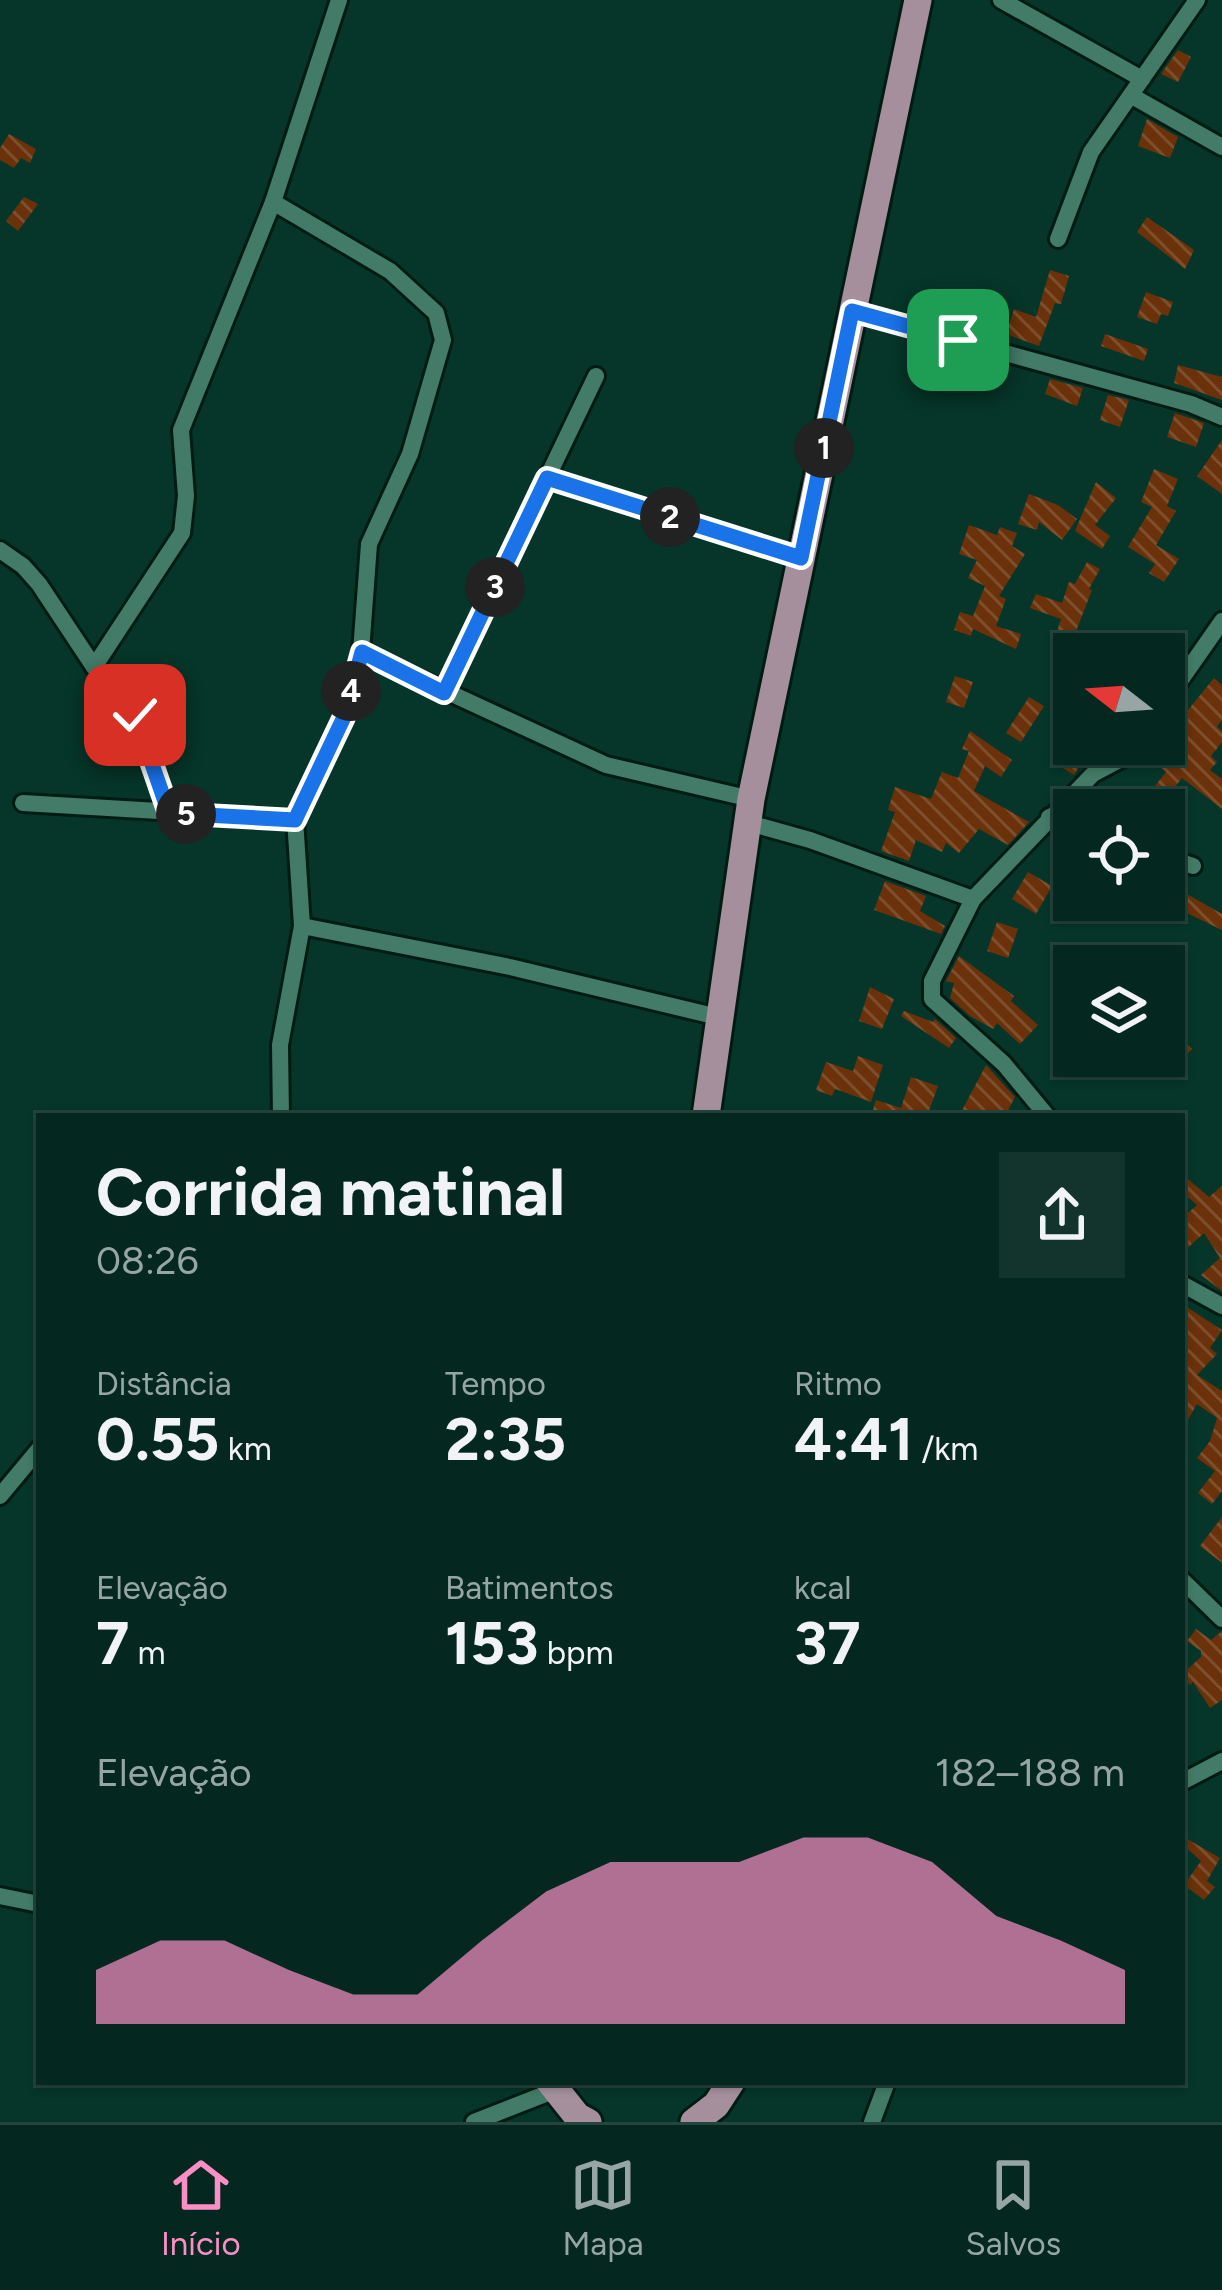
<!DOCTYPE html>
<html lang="pt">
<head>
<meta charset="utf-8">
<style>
	body { margin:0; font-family:Figtree,sans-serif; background:#12342c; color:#f1f3f6; height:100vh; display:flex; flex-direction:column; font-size:45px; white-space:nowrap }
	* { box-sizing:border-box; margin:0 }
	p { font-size:39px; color:#97a6a4 }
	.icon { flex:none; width:66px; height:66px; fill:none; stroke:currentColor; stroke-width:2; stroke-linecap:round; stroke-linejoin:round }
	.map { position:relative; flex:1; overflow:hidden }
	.panel { position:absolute; left:36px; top:1113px; width:1149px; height:972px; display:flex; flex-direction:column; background:#04281f; border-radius:0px; box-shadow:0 3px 9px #0004,0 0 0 3px #25443d }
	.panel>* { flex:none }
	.needle { width:78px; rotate:287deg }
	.controls { position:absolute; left:1053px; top:633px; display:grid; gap:24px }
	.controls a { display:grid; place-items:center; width:132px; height:132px; border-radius:0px; background:#04281f; box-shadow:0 3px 9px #0004,0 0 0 3px #25443d; font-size:60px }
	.pin { position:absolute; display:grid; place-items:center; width:102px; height:102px; color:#fff; margin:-51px; border-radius:24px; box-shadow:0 6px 18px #0006 }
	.km { position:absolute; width:60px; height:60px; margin:-30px; border-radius:50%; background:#222; color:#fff; font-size:33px; line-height:60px; text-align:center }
	.round { display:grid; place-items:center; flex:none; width:126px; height:126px; border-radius:0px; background:#12342c }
	.headline { display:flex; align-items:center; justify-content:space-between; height:204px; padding:0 60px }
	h1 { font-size:66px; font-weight:700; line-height:90px }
	.figures { display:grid; grid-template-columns:repeat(3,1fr); gap:18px; height:204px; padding:12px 60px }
	.figures div { display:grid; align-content:center }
	.figures b { font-size:60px; font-weight:700 }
	.figures small { font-size:33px; font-weight:400 }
	.figures p { font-size:33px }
	.chart { height:336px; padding:24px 60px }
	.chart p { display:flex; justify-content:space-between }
	.chart svg { width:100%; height:216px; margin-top:12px; fill:#fa8fc6; opacity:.7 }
	.tab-bar { display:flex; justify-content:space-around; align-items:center; height:168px; border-top:3px solid #25443d; background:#04281f; font-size:33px; color:#97a6a4 }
	.tab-bar a { display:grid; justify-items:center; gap:6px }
	.tab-bar .on { color:#fa8fc6 }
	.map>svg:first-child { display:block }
</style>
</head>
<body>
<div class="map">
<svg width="1222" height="2122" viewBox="0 0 1222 2122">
	<defs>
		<pattern id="building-back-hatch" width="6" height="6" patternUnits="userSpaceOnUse" patternTransform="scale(3)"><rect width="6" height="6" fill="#6a310a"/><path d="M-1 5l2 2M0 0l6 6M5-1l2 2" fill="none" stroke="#7e4f2d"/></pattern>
	</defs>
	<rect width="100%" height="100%" fill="#063629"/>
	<!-- building -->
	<g fill="url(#building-back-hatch)">
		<path d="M1178 50 1191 57 1178 82 1161 74Z"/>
		<path d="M1147 119 1178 137 1170 158 1138 146Z"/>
		<path d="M9 134 36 149 30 163 21 158 14 168 0 160V148Z"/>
		<path d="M24 197 38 204 18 231 6 221Z"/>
		<path d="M1147 217 1194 250 1185 269 1137 232Z"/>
		<path d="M1050 270 1069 276 1061 304 1055 303 1039 346 1006 334 1014 309 1036 317Z"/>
		<path d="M1146 292 1173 302 1168 316 1161 314 1157 324 1137 317Z"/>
		<path d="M1105 334 1148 349 1144 361 1101 346Z"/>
		<path d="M1178 365 1222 377V400L1174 383Z"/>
		<path d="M1050 379 1083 388 1077 406 1045 394Z"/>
		<path d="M1108 395 1129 400 1120 427 1100 420Z"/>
		<path d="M1175 413 1204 423 1196 447 1167 437Z"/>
		<path d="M1222 440V494L1197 476Z"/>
		<path d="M1154 469 1178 479 1167 506 1176 511 1156 545 1179 559 1164 582 1149 573 1155 564 1128 547 1152 507 1141 502Z"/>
		<path d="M1096 482 1116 498 1095 525 1110 536 1102 549 1075 531Z"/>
		<path d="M1029 494 1058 505 1077 519 1062 540 1039 522 1037 530 1018 524Z"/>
		<path d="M969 525 997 535 1000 527 1017 533 1012 546 1025 554 999 596 1006 599 996 626 1021 634 1016 649 973 629 971 636 954 630 960 612 973 616 985 586 968 578 977 560 959 554Z"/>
		<path d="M1087 562 1100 569 1089 589 1092 590 1073 639 1056 634 1061 619 1030 608 1036 594 1062 603 1069 582 1075 584Z"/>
		<path d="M955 676 973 682 964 708 946 702Z"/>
		<path d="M1214 678 1222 685V720L1217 727 1222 731V742L1211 756 1217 762 1210 770 1222 779V809L1182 778 1168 796 1155 786 1166 772 1155 763 1180 729 1175 726Z"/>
		<path d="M1029 697 1044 706 1021 742 1006 733Z"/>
		<path d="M970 731 1012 760 1001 777 985 766 974 791 1029 822 1008 845 979 829 959 853 946 843 942 852 916 840 909 861 881 851 895 812 888 810 895 787 931 799 942 772 958 778 969 751 962 749Z"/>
		<path d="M1068 737 1074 744H1092L1074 775 1053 762Z"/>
		<path d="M1028 872 1052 886 1036 914 1012 899Z"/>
		<path d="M885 881 926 896 920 911 945 926 941 934 874 910Z"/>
		<path d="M1164 881 1222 914V930L1164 902Z"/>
		<path d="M997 922 1018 929 1008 958 987 951Z"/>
		<path d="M959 956 1014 996 1011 1001 1038 1025 1020 1044 997 1023 993 1029 970 1016 950 998 954 983 946 981Z"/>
		<path d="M870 987 894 999 882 1029 859 1021Z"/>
		<path d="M904 1011 933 1022 935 1019 956 1038 949 1048 901 1016Z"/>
		<path d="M1164 1024 1192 1049 1175 1067 1164 1057Z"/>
		<path d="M858 1056 883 1065 871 1102 835 1089 832 1096 816 1090 826 1062 853 1071Z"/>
		<path d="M986 1065 1015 1097 1005 1116H959Z"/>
		<path d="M911 1077 938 1086 927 1116H871L876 1100 901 1108Z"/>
		<path d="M1182 1174 1209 1197 1222 1186V1291L1201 1275 1220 1258 1204 1233 1182 1253V1218L1197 1205 1182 1192Z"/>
		<path d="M1182 1304 1222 1330 1210 1348 1217 1354 1197 1375 1222 1391V1491L1212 1504 1198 1493 1215 1471 1197 1458 1210 1441 1217 1418 1197 1404 1182 1430Z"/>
		<path d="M1222 1517V1563L1200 1546Z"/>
		<path d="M1196 1629 1211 1640 1222 1631V1700L1210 1708 1193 1682 1190 1685 1182 1674 1201 1657V1651L1187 1641Z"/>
		<path d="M1182 1836 1220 1858 1207 1881 1215 1887 1204 1900 1184 1885 1201 1861 1182 1844Z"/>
	</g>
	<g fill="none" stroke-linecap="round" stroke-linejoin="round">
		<defs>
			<g id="street">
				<path d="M1001 0 1142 79"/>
				<path d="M1132 96 1222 147"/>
				<path d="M273 202 390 271 436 313 443 340 410 454 369 544 361 652 344 717 295 819 302 926 280 1045 281 1116"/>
				<path d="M1058 239 1091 152 1197 0"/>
				<path d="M852 311 1191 404 1222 417"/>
				<path d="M547 478 801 558"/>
				<path d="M0 550 23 566 39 584 94 667 135 715 169 813"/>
				<path d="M361 652 606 765 751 799"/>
				<path d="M94 667 182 533 186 496 181 430 273 202 339 0"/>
				<path d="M444 693 596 376"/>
				<path d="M1164 704 1222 621"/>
				<path d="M23 803 295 819"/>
				<path d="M1049 817 1074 825"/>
				<path d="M749 823 810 840 973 899 1093 774 1129 755 1137 744"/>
				<path d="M1164 856 1193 866"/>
				<path d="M973 899 932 981V999L1004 1064 1047 1116"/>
				<path d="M302 926 510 967 718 1017"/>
				<path d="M1182 1284 1222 1306"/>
				<path d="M0 1496 39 1449"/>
				<path d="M1182 1580 1222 1619"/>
				<path d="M1182 1782 1222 1761"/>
				<path d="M0 1896 39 1904"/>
				<path d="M474 2122 553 2091"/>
				<path d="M872 2122 887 2082"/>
			</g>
			<g id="primary">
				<path d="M706 1116 751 799 918 0"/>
				<path d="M550 2082 577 2116 588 2122"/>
				<path d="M694 2122 716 2105 731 2082"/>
			</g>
		</defs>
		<!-- street casing -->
		<use href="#street" stroke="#001c12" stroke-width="22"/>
		<!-- primary casing -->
		<use href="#primary" stroke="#001c12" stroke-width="33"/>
		<!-- street -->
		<use href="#street" stroke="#427b67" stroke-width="16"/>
		<!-- primary -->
		<use href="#primary" stroke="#a58f9d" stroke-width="27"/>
	</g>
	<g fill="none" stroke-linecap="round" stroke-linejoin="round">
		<defs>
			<path id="route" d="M135 715 169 813 295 820 344 717 362 652 444 693 547 478 801 558 852 311 958 340"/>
		</defs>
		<!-- route casing -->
		<use href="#route" stroke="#fff" stroke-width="24"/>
		<!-- route -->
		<use href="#route" stroke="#1a73e8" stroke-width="15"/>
	</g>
</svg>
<div class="controls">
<a><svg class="needle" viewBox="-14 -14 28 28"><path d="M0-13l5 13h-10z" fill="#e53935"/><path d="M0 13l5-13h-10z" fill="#97a6a4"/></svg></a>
<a><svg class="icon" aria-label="locate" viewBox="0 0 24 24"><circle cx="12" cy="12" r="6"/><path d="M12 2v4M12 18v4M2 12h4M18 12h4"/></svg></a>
<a><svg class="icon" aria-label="layers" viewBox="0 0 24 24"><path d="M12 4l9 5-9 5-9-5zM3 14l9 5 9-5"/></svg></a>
</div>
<div class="pin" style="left:958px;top:340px;background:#1e9e55"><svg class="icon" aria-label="arrive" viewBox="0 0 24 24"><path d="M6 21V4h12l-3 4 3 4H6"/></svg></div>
<div class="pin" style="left:135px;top:715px;background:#d93025"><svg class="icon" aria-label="check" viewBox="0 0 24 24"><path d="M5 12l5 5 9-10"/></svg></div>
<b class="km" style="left:824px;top:448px">1</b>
<b class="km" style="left:670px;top:517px">2</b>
<b class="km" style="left:495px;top:587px">3</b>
<b class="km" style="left:351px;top:691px">4</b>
<b class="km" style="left:186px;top:814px">5</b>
<section class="panel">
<div class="headline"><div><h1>Corrida matinal</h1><p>08:26</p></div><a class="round"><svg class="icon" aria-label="share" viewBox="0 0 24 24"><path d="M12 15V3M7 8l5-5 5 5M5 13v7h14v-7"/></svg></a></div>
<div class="figures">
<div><p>Distância</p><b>0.55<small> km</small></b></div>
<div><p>Tempo</p><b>2:35</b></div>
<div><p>Ritmo</p><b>4:41<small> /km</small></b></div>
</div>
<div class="figures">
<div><p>Elevação</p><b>7<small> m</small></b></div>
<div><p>Batimentos</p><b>153<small> bpm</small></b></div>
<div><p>kcal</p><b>37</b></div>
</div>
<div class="chart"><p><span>Elevação</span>182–188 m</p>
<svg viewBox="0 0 160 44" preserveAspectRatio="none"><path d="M0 44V33L10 27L20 27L30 33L40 38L50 38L60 27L70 17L80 11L90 11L100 11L110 6L120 6L130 11L140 22L150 27L160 33V44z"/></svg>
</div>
</section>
</div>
<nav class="tab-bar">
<a class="on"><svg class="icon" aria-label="home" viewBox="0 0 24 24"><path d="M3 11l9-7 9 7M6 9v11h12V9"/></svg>Início</a>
<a><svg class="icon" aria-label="map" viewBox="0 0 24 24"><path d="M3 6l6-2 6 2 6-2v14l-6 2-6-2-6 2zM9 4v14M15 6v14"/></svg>Mapa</a>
<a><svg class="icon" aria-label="saved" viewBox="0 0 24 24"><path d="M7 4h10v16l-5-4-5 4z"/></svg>Salvos</a>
</nav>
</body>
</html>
